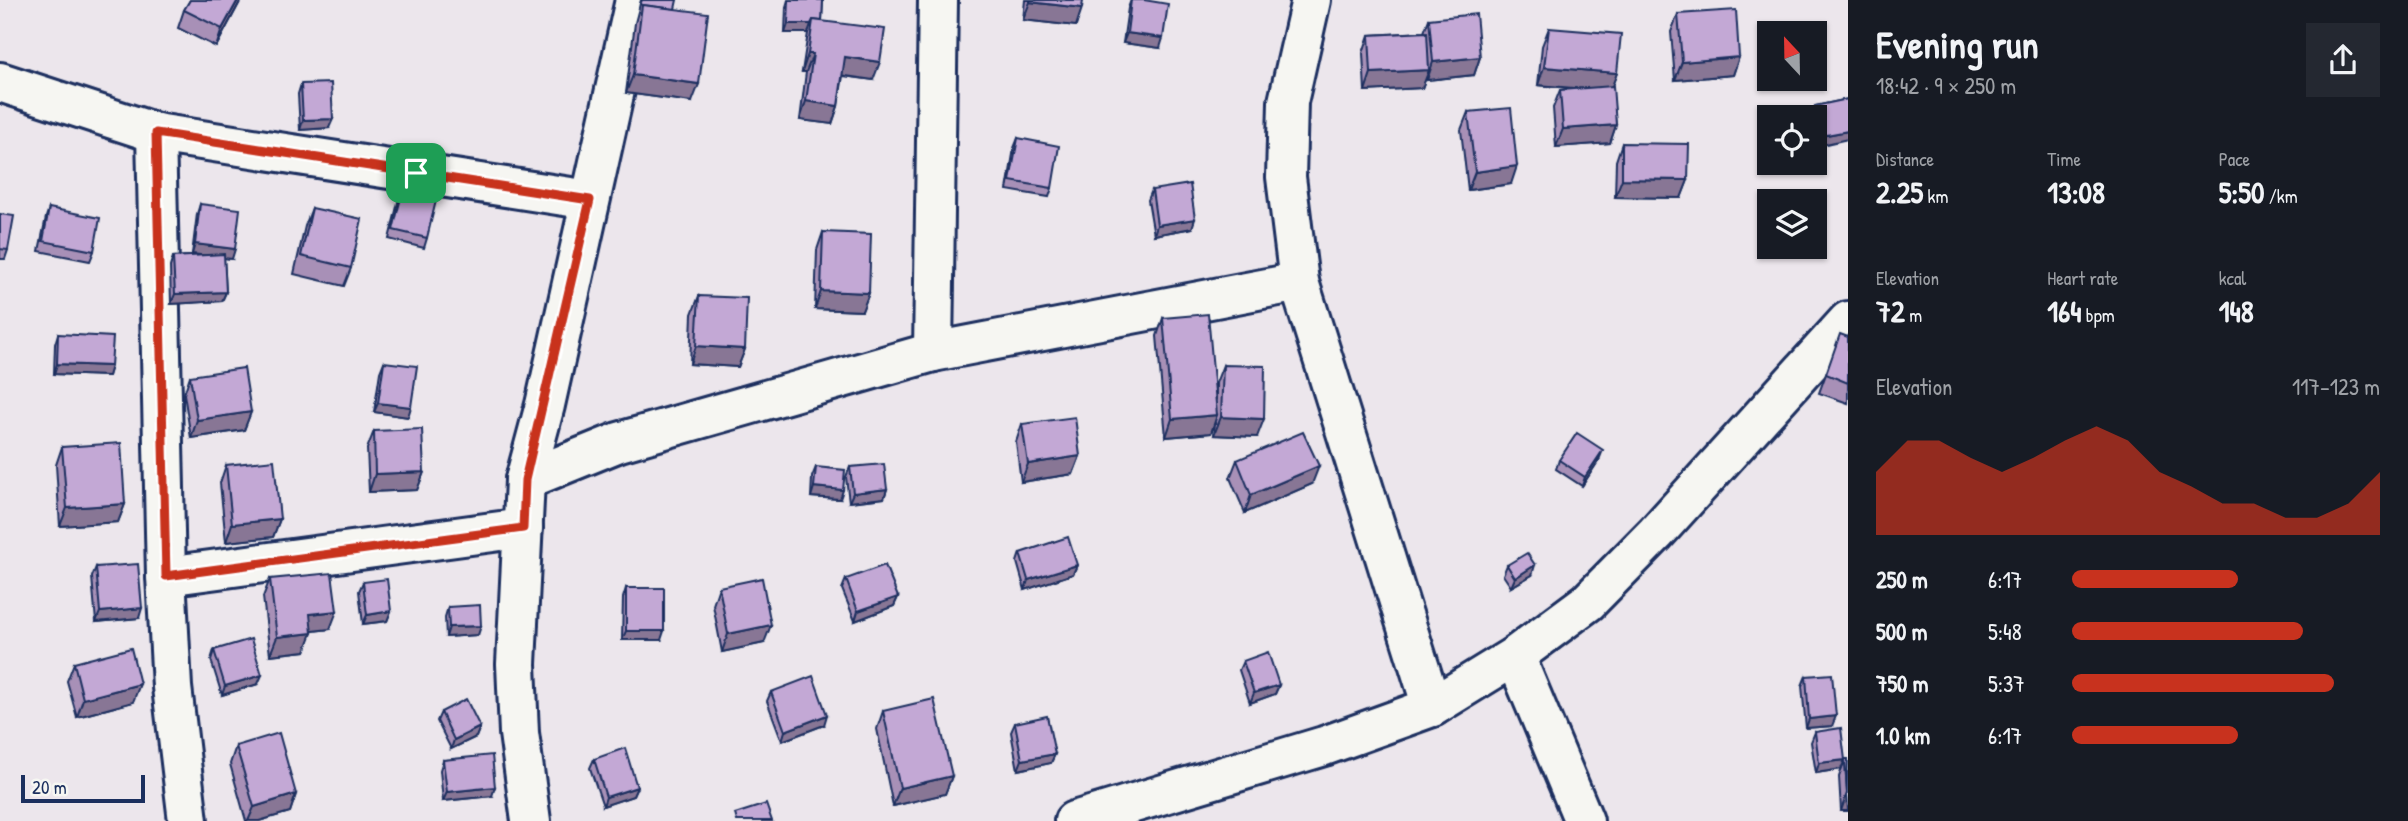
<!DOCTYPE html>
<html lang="en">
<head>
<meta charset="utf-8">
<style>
	body { margin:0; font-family:"Patrick Hand",sans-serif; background:#242831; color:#f1f3f6; height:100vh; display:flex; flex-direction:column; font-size:26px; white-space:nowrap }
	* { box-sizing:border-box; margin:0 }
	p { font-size:23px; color:#9ea1a6 }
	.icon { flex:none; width:38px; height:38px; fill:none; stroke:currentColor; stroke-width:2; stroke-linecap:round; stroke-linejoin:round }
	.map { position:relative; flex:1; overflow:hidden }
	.drawer { display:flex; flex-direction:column; background:#171b24; width:560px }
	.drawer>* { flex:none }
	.needle { width:46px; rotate:338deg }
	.tools { position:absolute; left:1757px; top:21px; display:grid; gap:14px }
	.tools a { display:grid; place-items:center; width:70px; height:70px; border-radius:0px; background:#171b24; box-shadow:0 2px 5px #0004; font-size:35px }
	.scale { position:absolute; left:21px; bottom:18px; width:124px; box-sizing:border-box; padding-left:7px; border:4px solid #1b2f5e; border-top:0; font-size:19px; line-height:24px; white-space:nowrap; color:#1b2f5e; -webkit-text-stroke:5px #f6f6f2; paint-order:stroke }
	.pin { position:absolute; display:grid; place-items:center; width:60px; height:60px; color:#fff; margin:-30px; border-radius:14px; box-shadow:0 4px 10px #0006 }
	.round { display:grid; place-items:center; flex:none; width:74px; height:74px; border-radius:0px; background:#242831 }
	.head { display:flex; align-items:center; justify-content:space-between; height:119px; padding:0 28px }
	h1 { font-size:38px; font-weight:700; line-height:52px }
	.metrics { display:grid; grid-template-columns:repeat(3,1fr); gap:10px; height:119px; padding:7px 28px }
	.metrics div { display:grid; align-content:center }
	.metrics b { font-size:30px; font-weight:700 }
	.metrics small { font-size:19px; font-weight:400 }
	.metrics p { font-size:19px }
	.chart { height:196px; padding:14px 28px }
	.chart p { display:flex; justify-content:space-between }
	.chart svg { width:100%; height:126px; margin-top:7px; fill:#c8321e; opacity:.7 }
	ul { padding:0 28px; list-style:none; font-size:23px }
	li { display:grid; grid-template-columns:112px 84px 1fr; align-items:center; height:52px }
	li i { height:18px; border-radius:9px; background:#c8321e }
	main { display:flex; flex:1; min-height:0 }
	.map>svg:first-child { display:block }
</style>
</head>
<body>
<main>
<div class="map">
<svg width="1848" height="821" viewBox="0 0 1848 821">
	<rect width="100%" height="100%" fill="#ece6ec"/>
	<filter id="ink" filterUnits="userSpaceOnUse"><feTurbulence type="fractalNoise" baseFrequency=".0143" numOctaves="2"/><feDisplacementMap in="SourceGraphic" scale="14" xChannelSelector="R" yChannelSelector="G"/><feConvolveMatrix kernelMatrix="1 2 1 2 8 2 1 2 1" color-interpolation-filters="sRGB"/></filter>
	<g filter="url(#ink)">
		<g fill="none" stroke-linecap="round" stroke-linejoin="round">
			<defs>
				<g id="minor">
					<path d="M1311 0 1288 102 1286 177 1299 282 1432 707"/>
					<path d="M0 82 156 133 590 200"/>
					<path d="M156 133 166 576 172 687 188 821"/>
					<path d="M933 352 938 0"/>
					<path d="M525 480 619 442 933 352 1299 282"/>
					<path d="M166 576 523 528"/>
					<path d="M1515 656 1584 821"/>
					<path d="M531 821 519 733 516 664 525 480 545 405 635 0"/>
					<path d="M1074 821 1324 746 1432 707 1515 656 1588 602 1656 533 1848 321"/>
				</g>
			</defs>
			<!-- minor casing -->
			<use href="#minor" stroke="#1b2f5e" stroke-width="44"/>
			<!-- minor -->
			<use href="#minor" stroke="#f6f6f2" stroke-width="38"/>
		</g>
		<!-- wall -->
		<g fill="#a890b7" stroke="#1b2f5e" stroke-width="2">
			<path d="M190 0H241L216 47 178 28 184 10Z"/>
			<path d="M641 0 675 9 692 102 626 93 635 23Z"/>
			<path d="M788 0H823L822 21 873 80 843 76 838 106 832 124 800 120 806 72H802L808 33H785L786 7Z"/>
			<path d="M1025 0H1083L1076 26 1023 20Z"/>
			<path d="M1131 0 1160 48 1123 43 1128 8Z"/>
			<path d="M1678 14 1739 57 1733 75 1675 80 1671 32Z"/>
			<path d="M1429 19 1480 57 1474 75 1427 80 1426 77 1422 88 1365 91 1363 53 1369 35 1424 32Z"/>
			<path d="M1549 28 1617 73 1612 86 1616 125 1610 143 1556 147 1553 108 1560 90 1580 89 1538 85 1542 46Z"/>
			<path d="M301 84 329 128 300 130 298 94Z"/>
			<path d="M1848 99 1817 146 1815 134V117H1812L1811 115 1815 106Z"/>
			<path d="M1468 112 1511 184 1468 190 1461 130Z"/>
			<path d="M1018 138 1052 188 1049 197 1007 190 1014 148Z"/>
			<path d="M1622 143 1688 180 1681 198 1615 197 1616 161Z"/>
			<path d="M405 181 427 238 424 248 389 239 401 190Z"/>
			<path d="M1152 190 1192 228 1154 235 1148 200Z"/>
			<path d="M200 204 232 259 224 258 226 292 222 301 171 304 170 267 173 257 204 255 192 254 197 214Z"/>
			<path d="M49 208 94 251 90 261 39 251 46 217Z"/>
			<path d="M312 208 351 268 344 286 294 274 305 226Z"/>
			<path d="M0 214 8 250 5 259H0Z"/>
			<path d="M823 232 869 293 862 311 815 309 817 250Z"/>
			<path d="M699 296 745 349 738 367 690 364 692 314Z"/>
			<path d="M1163 318 1216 398V383L1223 365 1257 437 1214 435 1215 422 1211 433 1166 437 1157 336Z"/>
			<path d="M58 334 111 366 108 376 54 374 55 344Z"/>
			<path d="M1848 337V403L1819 393 1826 374Z"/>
			<path d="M384 362 408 417 374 412 380 372Z"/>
			<path d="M190 376 251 412 244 430 191 438 184 394Z"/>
			<path d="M1022 424 1080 456 1073 474 1021 482 1016 442Z"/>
			<path d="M374 431 424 472 417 490 369 492 367 449Z"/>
			<path d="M62 447 125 504 118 522 60 526 56 465Z"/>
			<path d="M1237 460 1312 484 1245 513 1230 478Z"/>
			<path d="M1559 460H1599L1582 486 1556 469Z"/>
			<path d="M226 465 280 519 273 537 226 542 220 483Z"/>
			<path d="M816 467 840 499 811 497 812 477Z"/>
			<path d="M850 467 887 489 884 498 849 502 846 477Z"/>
			<path d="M1020 553 1077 565 1073 574 1025 590 1017 562Z"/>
			<path d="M1507 565 1532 575 1511 587 1503 575Z"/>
			<path d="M96 567 139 618 96 622 92 577Z"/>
			<path d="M270 579 330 629 312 631 305 651 270 655 263 597Z"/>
			<path d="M846 579 898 597 894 606 855 621 842 589Z"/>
			<path d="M363 582 391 611 387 621 363 624 359 591Z"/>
			<path d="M719 587 764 643 722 652 713 605Z"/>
			<path d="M626 588 661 640H622L623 598Z"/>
			<path d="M448 607 478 635 446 637 445 617Z"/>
			<path d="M214 650 258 684 222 695 211 660Z"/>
			<path d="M1243 661 1279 685 1275 694 1250 703 1239 670Z"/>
			<path d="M74 663 133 702 77 717 67 681Z"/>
			<path d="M1806 676 1832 726 1806 728 1802 686Z"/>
			<path d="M771 692 824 725 782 741 767 701Z"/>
			<path d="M883 711 952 776 945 794 893 806 877 729Z"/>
			<path d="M441 712 480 727 476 737 451 749 437 721Z"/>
			<path d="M1015 723 1055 754 1051 763 1018 770 1011 732Z"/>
			<path d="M1815 732 1841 769 1816 773 1811 742Z"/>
			<path d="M236 746 296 794 290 812 259 821H246L230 764Z"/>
			<path d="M594 759 637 787 633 796 603 806 590 768Z"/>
			<path d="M1845 759 1848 811H1841L1839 777Z"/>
			<path d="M443 760 492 796 443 801 440 770Z"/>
		</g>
		<!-- shaded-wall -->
		<g fill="#887695" stroke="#1b2f5e" stroke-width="2">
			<path d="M238 0H241L216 47 222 29Z"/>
			<path d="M1030 2 1082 8 1076 26 1023 20Z"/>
			<path d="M788 24H811L808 33H785Z"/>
			<path d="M1127 33 1163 38 1160 48 1123 43Z"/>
			<path d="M808 54H813L806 72H802Z"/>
			<path d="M845 57 880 62 873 80 839 75Z"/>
			<path d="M1480 57 1474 75 1427 80 1433 62Z"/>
			<path d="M1739 57 1733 75 1675 80 1682 62Z"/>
			<path d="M1544 67 1617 73 1610 91 1538 85Z"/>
			<path d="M1429 70 1422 88 1365 91 1371 73Z"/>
			<path d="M633 75 699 84 692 102 626 93Z"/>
			<path d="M806 101 838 106 832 124 800 120Z"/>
			<path d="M333 119 329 128 300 130 303 120Z"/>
			<path d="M1616 125 1610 143 1556 147 1563 129Z"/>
			<path d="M1848 131V139L1817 146 1821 136Z"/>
			<path d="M1517 166 1511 184 1468 190 1475 172Z"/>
			<path d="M1622 179 1688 180 1681 198 1615 197Z"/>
			<path d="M1195 219 1192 228 1154 235 1157 225Z"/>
			<path d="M195 244 235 249 232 259 192 254Z"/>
			<path d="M821 291 869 293 862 311 815 309Z"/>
			<path d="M226 292 222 301 171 304 175 294Z"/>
			<path d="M696 346 745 349 738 367 690 364Z"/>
			<path d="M57 364 111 366 108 376 54 374Z"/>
			<path d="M378 403 411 407 408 417 374 412Z"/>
			<path d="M251 412 244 430 191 438 197 420Z"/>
			<path d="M1217 415 1211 433 1166 437 1172 419Z"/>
			<path d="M1221 417 1264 419 1257 437 1214 435Z"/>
			<path d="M1603 450 1599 460 1582 486 1585 477Z"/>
			<path d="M1080 456 1073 474 1021 482 1028 464Z"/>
			<path d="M1319 466 1312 484 1245 513 1251 495Z"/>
			<path d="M424 472 417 490 369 492 375 474Z"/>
			<path d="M814 487 843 490 840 499 811 497Z"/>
			<path d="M887 489 884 498 849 502 853 493Z"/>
			<path d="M125 504 118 522 60 526 67 508Z"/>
			<path d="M280 519 273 537 226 542 232 524Z"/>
			<path d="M1077 565 1073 574 1025 590 1028 580Z"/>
			<path d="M1535 565 1532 575 1511 587 1515 578Z"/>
			<path d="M898 597 894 606 855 621 858 611Z"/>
			<path d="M142 608 139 618 96 622 100 612Z"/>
			<path d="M337 611 330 629 303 632 310 614Z"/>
			<path d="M391 611 387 621 363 624 367 615Z"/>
			<path d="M771 625 764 643 722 652 728 634Z"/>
			<path d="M481 626 478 635 446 637 449 627Z"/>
			<path d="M626 631H664L661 640H622Z"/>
			<path d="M312 633 305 651 270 655 277 637Z"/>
			<path d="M262 675 258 684 222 695 225 686Z"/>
			<path d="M140 684 133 702 77 717 83 699Z"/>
			<path d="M1279 685 1275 694 1250 703 1254 693Z"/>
			<path d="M827 715 824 725 782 741 785 731Z"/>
			<path d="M1836 716 1832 726 1806 728 1809 719Z"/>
			<path d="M480 727 476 737 451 749 454 740Z"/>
			<path d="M1055 754 1051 763 1018 770 1022 760Z"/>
			<path d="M1845 760 1841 769 1816 773 1819 763Z"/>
			<path d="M952 776 945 794 893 806 900 788Z"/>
			<path d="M495 787 492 796 443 801 447 792Z"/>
			<path d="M637 787 633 796 603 806 606 797Z"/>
			<path d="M1847 793 1848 811H1841Z"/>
			<path d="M296 794 290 812 259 821H248L254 807Z"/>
		</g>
		<!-- building -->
		<g fill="#c3a8d5" stroke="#1b2f5e" stroke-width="2">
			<path d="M190 0H238L222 29 184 10Z"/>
			<path d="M642 0H677L675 9 643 5 640 4Z"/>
			<path d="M789 0H823L822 21 813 20 811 24H788Z"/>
			<path d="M1030 0H1083L1082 8 1030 2Z"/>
			<path d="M1131 0H1144L1168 4 1163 38 1127 33Z"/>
			<path d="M642 5 708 13 699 84 633 75Z"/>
			<path d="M1736 10 1739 57 1682 62 1678 14Z"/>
			<path d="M1476 14 1480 57 1433 62 1429 19Z"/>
			<path d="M813 20 885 29 880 62 845 57 838 106 806 101 813 54H808Z"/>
			<path d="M1549 28 1621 34 1617 73 1544 67Z"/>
			<path d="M1427 32 1429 70 1371 73 1369 35Z"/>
			<path d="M331 83 333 119 303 120 301 84Z"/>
			<path d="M1613 86 1616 125 1563 129 1560 90Z"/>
			<path d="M1848 99V131L1821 136 1815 106Z"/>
			<path d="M1511 108 1517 166 1475 172 1468 112Z"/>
			<path d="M1018 138 1059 146 1052 188 1010 181Z"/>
			<path d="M1622 143 1689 144 1688 180 1622 179Z"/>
			<path d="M405 181 439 188 427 238 393 230Z"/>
			<path d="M1190 184 1195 219 1157 225 1152 190Z"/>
			<path d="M200 204 240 209 235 249 195 244Z"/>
			<path d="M49 208 100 218 94 251 43 241Z"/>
			<path d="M312 208 362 219 351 268 301 256Z"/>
			<path d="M0 214 14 216 8 250 0 249Z"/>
			<path d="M823 232 871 234 869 293 821 291Z"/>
			<path d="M224 254 226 292 175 294 173 257Z"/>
			<path d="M699 296 747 298 745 349 696 346Z"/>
			<path d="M1208 314 1217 415 1172 419 1163 318Z"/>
			<path d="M58 334 113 337 111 366 57 364Z"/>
			<path d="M1840 334 1848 337V383L1826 374Z"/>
			<path d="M384 362 417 366 411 407 378 403Z"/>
			<path d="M1223 365 1265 366 1264 419 1221 417Z"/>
			<path d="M244 368 251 412 197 420 190 376Z"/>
			<path d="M1075 417 1080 456 1028 464 1022 424Z"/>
			<path d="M422 429 424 472 375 474 374 431Z"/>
			<path d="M1303 432 1319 466 1251 495 1237 460Z"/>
			<path d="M1577 433 1603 450 1585 477 1559 460Z"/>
			<path d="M121 443 125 504 67 508 62 447Z"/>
			<path d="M274 460 280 519 232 524 226 465Z"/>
			<path d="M884 464 887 489 853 493 850 467Z"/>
			<path d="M816 467 845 470 843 490 814 487Z"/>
			<path d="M1068 537 1077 565 1028 580 1020 553Z"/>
			<path d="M1527 553 1535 565 1515 578 1507 565Z"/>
			<path d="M138 564 142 608 100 612 96 567Z"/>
			<path d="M885 565 898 597 858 611 846 579Z"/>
			<path d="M332 573 337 611 310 614 312 633 277 637 270 579Z"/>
			<path d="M762 578 771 625 728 634 719 587Z"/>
			<path d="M387 579 391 611 367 615 363 582Z"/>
			<rect x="626" y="588" width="38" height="43"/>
			<path d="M480 605 481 626 449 627 448 607Z"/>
			<path d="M251 639 262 675 225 686 214 650Z"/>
			<path d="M131 648 140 684 83 699 74 663Z"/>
			<path d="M1268 652 1279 685 1254 693 1243 661Z"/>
			<path d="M1832 674 1836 716 1809 719 1806 676Z"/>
			<path d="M813 676 827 715 785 731 771 692Z"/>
			<path d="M466 699 480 727 454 740 441 712Z"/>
			<path d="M934 699 952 776 900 788 883 711Z"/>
			<path d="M1047 716 1055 754 1022 760 1015 723Z"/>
			<path d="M1841 728 1845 760 1819 763 1815 732Z"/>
			<path d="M279 733 296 794 254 807 236 746Z"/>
			<path d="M625 748 637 787 606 797 594 759Z"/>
			<path d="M492 755 495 787 447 792 443 760Z"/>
			<path d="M1845 759H1848L1847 793Z"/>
			<path d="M766 804 772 821H737L735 814Z"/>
		</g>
	</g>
	<g fill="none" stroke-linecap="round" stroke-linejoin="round" filter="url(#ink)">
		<defs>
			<path id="route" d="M156 133 590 200 525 480 523 528 166 576Z"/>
		</defs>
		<!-- route casing -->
		<use href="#route" stroke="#fff" stroke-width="14"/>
		<!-- route -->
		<use href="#route" stroke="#c8321e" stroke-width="9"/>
	</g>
</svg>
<div class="tools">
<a><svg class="needle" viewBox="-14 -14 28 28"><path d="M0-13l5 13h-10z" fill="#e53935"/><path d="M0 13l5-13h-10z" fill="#9ea1a6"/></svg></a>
<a><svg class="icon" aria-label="locate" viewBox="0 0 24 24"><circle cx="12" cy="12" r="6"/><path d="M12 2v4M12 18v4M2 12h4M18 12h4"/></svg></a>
<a><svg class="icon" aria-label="layers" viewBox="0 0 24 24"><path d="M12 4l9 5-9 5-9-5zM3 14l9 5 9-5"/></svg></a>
</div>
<div class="scale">20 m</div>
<div class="pin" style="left:416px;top:173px;background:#1e9e55"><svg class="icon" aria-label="arrive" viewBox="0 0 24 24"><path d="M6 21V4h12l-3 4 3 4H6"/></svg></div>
</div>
<section class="drawer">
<div class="head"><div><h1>Evening run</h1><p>18:42 · 9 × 250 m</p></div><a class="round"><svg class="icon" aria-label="share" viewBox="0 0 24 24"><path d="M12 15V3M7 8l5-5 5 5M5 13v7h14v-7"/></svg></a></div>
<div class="metrics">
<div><p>Distance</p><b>2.25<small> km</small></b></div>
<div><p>Time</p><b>13:08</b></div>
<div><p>Pace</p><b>5:50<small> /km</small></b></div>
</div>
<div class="metrics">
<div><p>Elevation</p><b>72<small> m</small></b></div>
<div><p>Heart rate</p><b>164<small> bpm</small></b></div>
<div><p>kcal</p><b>148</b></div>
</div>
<div class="chart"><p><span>Elevation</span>117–123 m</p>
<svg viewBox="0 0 160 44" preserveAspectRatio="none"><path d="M0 44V22L10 11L20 11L30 17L40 22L50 17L60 11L70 6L80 11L90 22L100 27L110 33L120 33L130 38L140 38L150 33L160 22V44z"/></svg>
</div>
<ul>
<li><b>250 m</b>6:17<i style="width:54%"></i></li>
<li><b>500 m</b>5:48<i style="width:75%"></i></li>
<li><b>750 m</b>5:37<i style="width:85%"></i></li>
<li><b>1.0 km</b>6:17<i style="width:54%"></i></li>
</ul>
</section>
</main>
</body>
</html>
